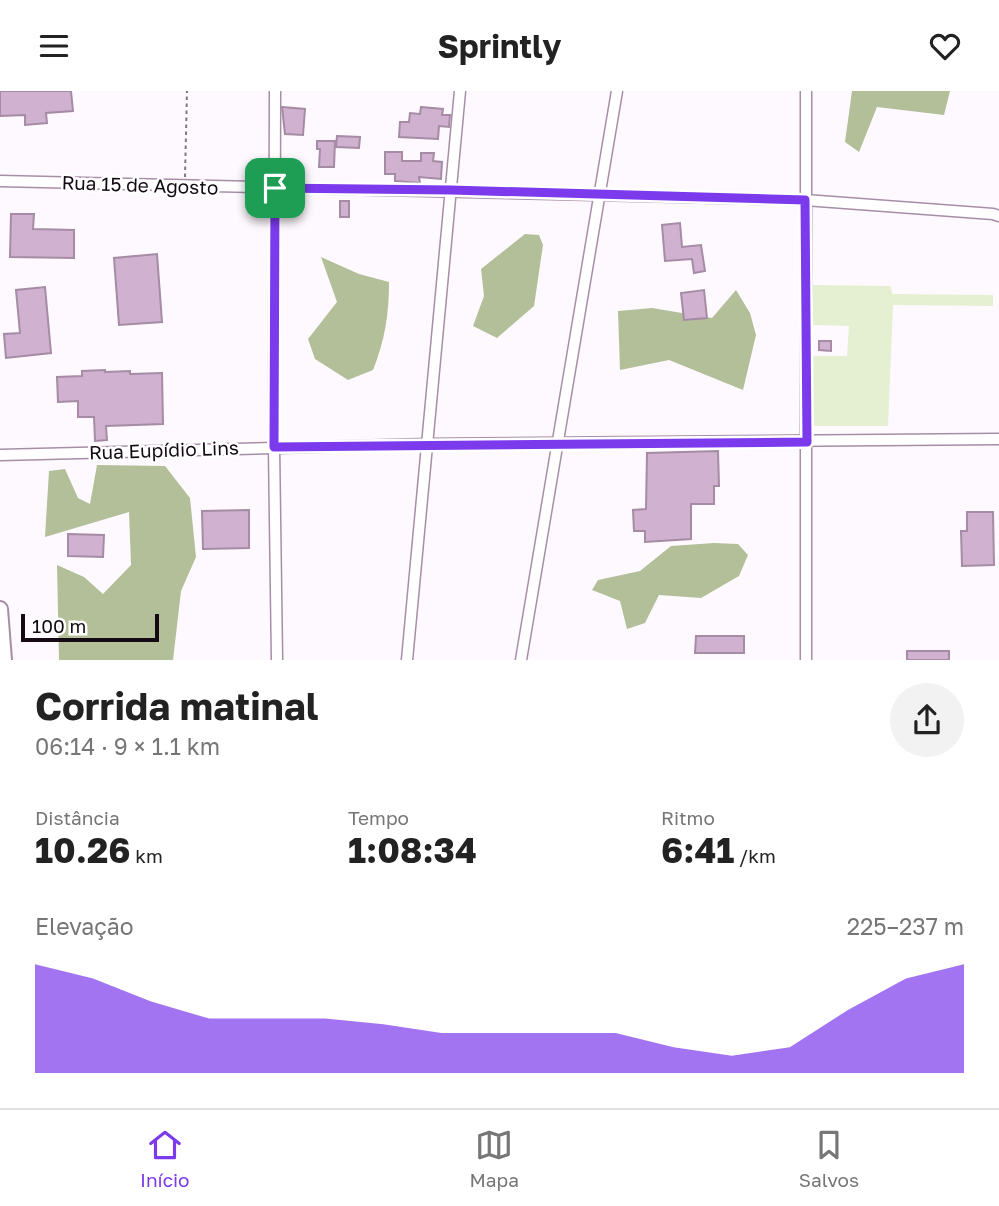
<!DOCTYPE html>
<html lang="pt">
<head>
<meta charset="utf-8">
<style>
	body { margin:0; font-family:"Golos Text",sans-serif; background:#f2f2f2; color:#222; height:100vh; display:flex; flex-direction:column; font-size:26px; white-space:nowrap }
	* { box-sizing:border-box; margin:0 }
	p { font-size:23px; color:#767676 }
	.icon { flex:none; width:38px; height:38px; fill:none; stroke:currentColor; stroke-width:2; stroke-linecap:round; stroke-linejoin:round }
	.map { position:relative; height:569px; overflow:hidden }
	.panel { display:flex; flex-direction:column; background:#fff; flex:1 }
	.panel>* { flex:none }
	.scale { position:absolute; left:21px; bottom:18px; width:138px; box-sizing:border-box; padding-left:7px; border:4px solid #130a13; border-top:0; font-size:19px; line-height:24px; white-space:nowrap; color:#130a13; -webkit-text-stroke:5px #fff; paint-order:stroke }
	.pin { position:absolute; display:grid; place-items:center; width:60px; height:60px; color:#fff; margin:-30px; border-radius:14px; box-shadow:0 4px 10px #0006 }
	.round { display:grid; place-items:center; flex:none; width:74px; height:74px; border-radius:37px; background:#f2f2f2 }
	.head { display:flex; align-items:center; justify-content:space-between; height:119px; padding:0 35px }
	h1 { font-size:38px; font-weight:700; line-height:52px }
	.metrics { display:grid; grid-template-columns:repeat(3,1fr); gap:10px; height:119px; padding:7px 35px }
	.metrics div { display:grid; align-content:center }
	.metrics b { font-size:35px; font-weight:700 }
	.metrics small { font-size:19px; font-weight:400 }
	.metrics p { font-size:19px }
	.chart { height:196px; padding:14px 35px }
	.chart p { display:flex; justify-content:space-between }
	.chart svg { width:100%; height:126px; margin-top:7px; fill:#7c3aed; opacity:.7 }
	header { display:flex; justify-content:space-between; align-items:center; height:91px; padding:0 35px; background:#fff; font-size:32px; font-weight:700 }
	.tab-bar { display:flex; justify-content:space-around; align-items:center; height:98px; border-top:2px solid #e0e0e0; background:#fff; font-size:19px; color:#767676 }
	.tab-bar a { display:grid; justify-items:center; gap:4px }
	.tab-bar .selected { color:#7c3aed }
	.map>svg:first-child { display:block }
</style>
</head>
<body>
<header><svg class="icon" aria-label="menu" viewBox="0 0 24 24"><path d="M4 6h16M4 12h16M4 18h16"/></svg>Sprintly<svg class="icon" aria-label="heart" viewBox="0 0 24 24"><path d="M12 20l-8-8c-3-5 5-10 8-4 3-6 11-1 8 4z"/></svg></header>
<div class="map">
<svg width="999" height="569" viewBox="0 0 999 569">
	<rect width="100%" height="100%" fill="#fef9fe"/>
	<!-- green -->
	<path fill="#e5efd1" d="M813 194 891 195 892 203 993 204V215L893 214 888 335H811V265H847L849 235 813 234Z"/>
	<!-- forest -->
	<g fill="#b2bf99">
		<path d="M852 0H950L944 24 877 16 859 61 845 51Z"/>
		<path d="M525 143 539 144 543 154 534 215 497 247 473 235 484 205 481 178Z"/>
		<path d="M321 166 359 183 389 191C389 223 385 249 373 279L348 289 315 268 308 248 337 211Z"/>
		<path d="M736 199 750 222 756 244 743 299 669 269 620 279 618 220 652 217 712 227Z"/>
		<path d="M97 374 165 375 190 407 196 466 181 500 173 569H59L57 474 84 486 103 503 131 474 129 421 45 446 49 380 65 378 78 407 90 413Z"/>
		<path d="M714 452 738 453 748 464 739 485 701 507 659 504 645 532 627 538 620 510 592 499 598 489 640 480 671 455Z"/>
	</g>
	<!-- building -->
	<g fill="#d0b2d0" stroke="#a58ba4" stroke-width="2">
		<path d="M0 0H71L73 20 46 22 47 32 25 34V24L0 25Z"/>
		<path d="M282 16 305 18 303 44 285 43Z"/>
		<path d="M421 16 443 18 442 24H450L449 36 439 35 438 48 399 46 400 31H409L410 22 420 23Z"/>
		<path d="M337 45 360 46 359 57 336 56Z"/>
		<path d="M317 50H335L334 76H319L320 58H317Z"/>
		<path d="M385 61H402V70H421V62H434L433 70 442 71 441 88 419 86 420 92 395 90V83H385Z"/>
		<rect x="340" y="110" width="9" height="16"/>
		<path d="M11 123H34L33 138 74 139V167L10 166Z"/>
		<path d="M680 132 682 156 701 154 705 180 694 182 692 168 665 170 662 134Z"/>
		<path d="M157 163 162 231 119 234 114 167Z"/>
		<path d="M45 196 51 262 6 267 4 243 20 242 16 199Z"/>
		<path d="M704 199 707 227 684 229 681 202Z"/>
		<path d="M819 250H831V260L819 259Z"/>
		<path d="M105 279V281L130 280V283L162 282 163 333 106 335 107 349 95 350 94 326H78V310L58 311 57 286 82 285V280Z"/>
		<path d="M718 360 719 395H714V413H691V448L645 451V440H634L633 419 646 418 647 362Z"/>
		<path d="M249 419V457L203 458 202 420Z"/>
		<path d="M967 421H993L994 474 962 475 961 440H967Z"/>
		<path d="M68 443 104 444 103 466 68 465Z"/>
		<path d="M696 545H744V562H695Z"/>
		<rect x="907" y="560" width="42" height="9"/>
	</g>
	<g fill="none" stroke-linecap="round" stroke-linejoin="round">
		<defs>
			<g id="street">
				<path d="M275 0 274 356 277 569"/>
				<path d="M0 90 805 109 993 123 999 125"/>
				<path d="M0 364 429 353 999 348"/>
				<path d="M407 569 460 0"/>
				<path d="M521 569 617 0"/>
				<path d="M806 569V0"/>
			</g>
			<path id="secondary" d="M0 518 4 569"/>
		</defs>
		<!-- street casing -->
		<use href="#street" stroke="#a78ea7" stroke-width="13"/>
		<!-- secondary casing -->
		<use href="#secondary" stroke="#a78ea7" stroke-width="18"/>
		<!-- path -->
		<path stroke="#7f787f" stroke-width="2" stroke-dasharray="3.5 3.5" stroke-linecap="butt" d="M185 86 187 0"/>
		<!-- street -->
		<use href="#street" stroke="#fff" stroke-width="10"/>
		<!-- secondary -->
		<use href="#secondary" stroke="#fff" stroke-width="14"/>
	</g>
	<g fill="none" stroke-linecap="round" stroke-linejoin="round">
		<defs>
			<path id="route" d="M275 97 451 99 805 109 807 351 274 356Z"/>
		</defs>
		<!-- route casing -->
		<use href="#route" stroke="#fff" stroke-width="14"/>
		<!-- route -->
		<use href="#route" stroke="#7c3aed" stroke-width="9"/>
	</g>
	<g text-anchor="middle" stroke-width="5" stroke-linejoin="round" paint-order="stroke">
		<!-- street labels -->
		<g font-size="19" fill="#130a13" stroke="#fff">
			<text transform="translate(140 94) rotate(2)" y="7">Rua 15 de Agosto</text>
			<text transform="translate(164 359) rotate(-2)" y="7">Rua Eupídio Lins</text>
		</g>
	</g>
</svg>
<div class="scale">100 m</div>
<div class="pin" style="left:275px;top:97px;background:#1e9e55"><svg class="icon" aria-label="arrive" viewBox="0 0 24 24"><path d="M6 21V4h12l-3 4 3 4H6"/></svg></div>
</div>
<section class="panel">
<div class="head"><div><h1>Corrida matinal</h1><p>06:14 · 9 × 1.1 km</p></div><a class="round"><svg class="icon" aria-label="share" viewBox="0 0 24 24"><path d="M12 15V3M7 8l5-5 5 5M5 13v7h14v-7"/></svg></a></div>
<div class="metrics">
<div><p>Distância</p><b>10.26<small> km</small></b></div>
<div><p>Tempo</p><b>1:08:34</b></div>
<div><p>Ritmo</p><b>6:41<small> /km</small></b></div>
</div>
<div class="chart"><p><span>Elevação</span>225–237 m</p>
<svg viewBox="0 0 160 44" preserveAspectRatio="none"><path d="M0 44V6L10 11L20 19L30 25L40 25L50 25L60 27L70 30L80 30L90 30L100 30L110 35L120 38L130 35L140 22L150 11L160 6V44z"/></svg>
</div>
</section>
<nav class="tab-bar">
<a class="selected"><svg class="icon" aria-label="home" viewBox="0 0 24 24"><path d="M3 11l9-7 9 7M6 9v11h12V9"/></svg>Início</a>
<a><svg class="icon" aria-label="map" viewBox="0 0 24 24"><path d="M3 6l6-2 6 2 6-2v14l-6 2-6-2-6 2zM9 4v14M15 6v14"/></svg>Mapa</a>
<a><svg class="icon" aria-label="saved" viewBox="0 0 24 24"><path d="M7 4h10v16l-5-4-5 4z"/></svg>Salvos</a>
</nav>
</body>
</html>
